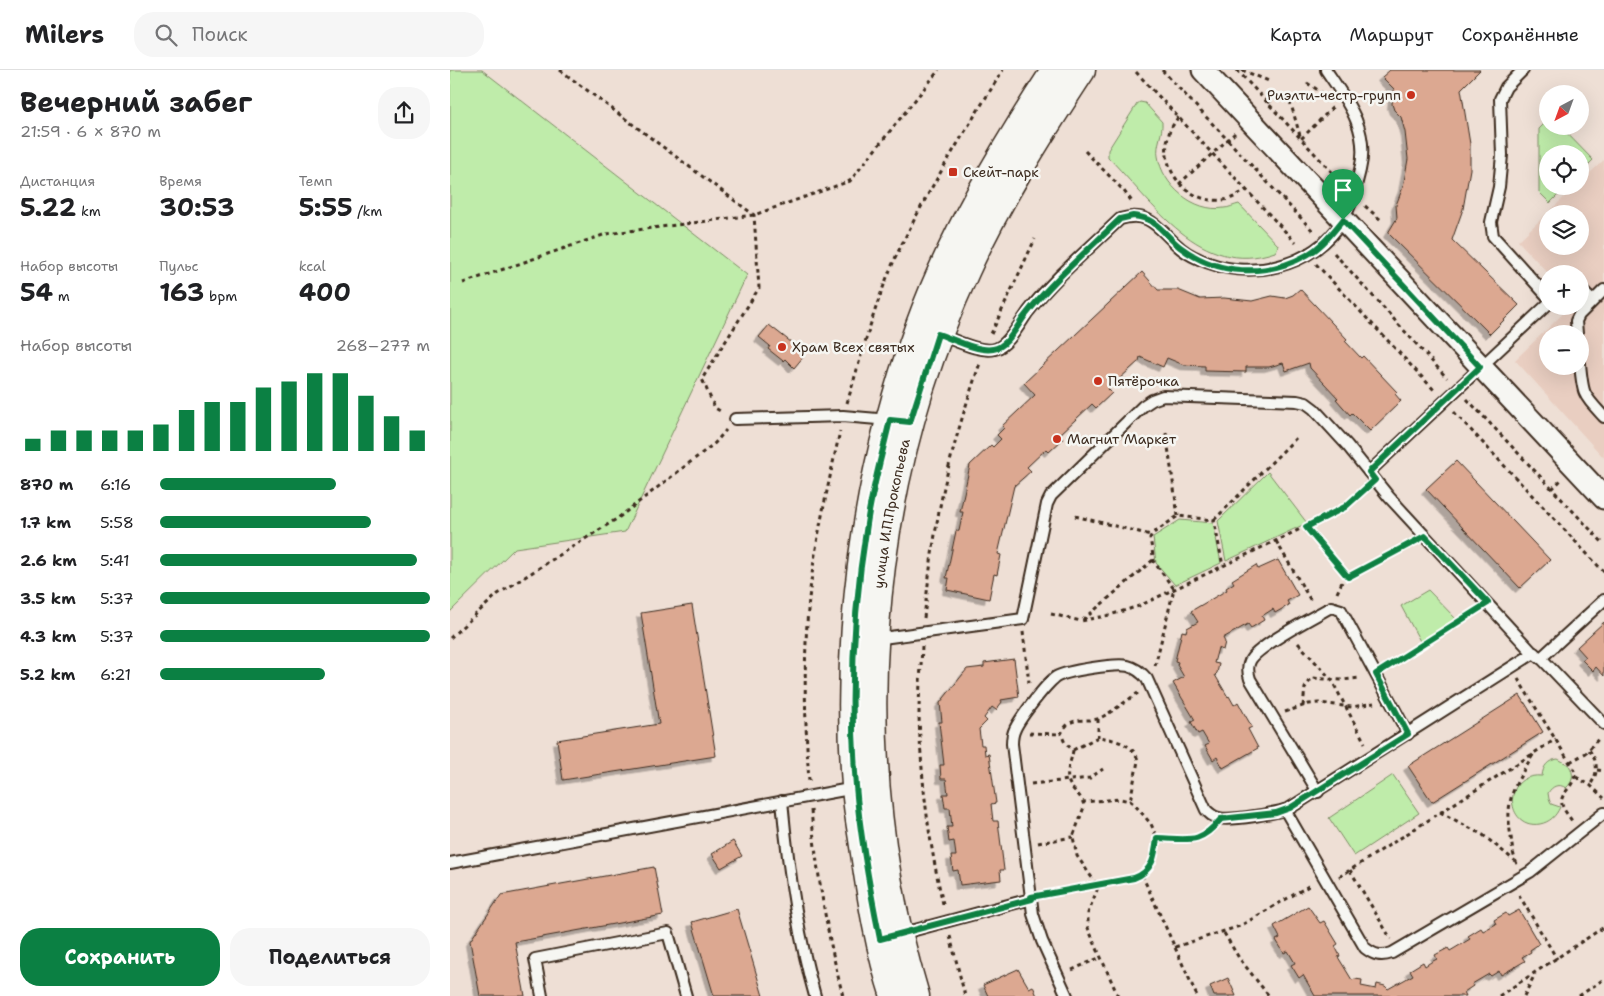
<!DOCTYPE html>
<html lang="ru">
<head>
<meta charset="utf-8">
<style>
	body { margin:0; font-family:"Shantell Sans",sans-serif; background:#f6f6f6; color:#202124; height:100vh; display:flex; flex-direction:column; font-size:19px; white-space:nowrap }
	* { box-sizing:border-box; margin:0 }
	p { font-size:16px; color:#757577 }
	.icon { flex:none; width:28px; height:28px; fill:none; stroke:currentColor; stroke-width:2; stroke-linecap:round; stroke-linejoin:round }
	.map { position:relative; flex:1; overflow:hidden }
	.sheet { display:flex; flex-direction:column; background:#fff; width:450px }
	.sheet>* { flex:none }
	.needle { width:32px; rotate:221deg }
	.buttons { position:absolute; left:1089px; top:15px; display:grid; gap:10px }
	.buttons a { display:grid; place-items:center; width:50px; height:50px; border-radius:50%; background:#fff; box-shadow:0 5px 20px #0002; font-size:25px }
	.pin { position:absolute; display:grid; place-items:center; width:42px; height:42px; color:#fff; margin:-51px -21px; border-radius:50% 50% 50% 0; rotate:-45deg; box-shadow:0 0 5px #0007 }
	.pin .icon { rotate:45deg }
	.round { display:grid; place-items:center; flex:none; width:52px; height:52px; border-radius:20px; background:#f6f6f6 }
	.headline { display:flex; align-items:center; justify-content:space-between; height:85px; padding:0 20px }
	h1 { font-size:28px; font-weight:700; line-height:38px }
	.stats { display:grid; grid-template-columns:repeat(3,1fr); gap:8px; height:85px; padding:5px 20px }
	.stats div { display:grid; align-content:center }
	.stats b { font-size:25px; font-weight:700 }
	.stats small { font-size:14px; font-weight:400 }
	.stats p { font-size:14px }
	.chart { height:140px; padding:10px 20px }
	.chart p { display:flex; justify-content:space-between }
	.chart svg { width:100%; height:90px; margin-top:5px; stroke:#0b8043; stroke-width:6 }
	.cta { display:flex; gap:10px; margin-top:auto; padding:10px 20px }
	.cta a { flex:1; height:58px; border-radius:20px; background:#0b8043; color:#fff; font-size:20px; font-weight:700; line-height:58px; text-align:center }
	.cta a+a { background:#f6f6f6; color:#202124 }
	ul { padding:0 20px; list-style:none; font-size:16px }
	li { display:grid; grid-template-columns:80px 60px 1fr; align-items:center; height:38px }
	li i { height:12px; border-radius:6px; background:#0b8043 }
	header { display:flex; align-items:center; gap:30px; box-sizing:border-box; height:70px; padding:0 25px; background:#fff; border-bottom:1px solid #e0e0e0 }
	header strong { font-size:24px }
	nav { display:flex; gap:28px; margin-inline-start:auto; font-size:18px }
	.search { width:350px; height:45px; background:#f6f6f6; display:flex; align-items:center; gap:12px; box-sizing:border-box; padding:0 18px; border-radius:20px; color:#757577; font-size:19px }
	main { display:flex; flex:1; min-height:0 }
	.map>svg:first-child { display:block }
</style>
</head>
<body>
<header>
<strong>Milers</strong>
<div class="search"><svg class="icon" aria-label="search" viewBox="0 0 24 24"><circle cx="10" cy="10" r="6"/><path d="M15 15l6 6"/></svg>Поиск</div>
<nav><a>Карта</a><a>Маршрут</a><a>Сохранённые</a></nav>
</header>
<main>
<section class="sheet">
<div class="headline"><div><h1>Вечерний забег</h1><p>21:59 · 6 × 870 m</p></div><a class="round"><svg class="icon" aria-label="share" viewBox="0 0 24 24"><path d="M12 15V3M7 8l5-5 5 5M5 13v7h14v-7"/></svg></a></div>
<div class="stats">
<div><p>Дистанция</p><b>5.22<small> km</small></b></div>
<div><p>Время</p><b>30:53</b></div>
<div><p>Темп</p><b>5:55<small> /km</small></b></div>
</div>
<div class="stats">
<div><p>Набор высоты</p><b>54<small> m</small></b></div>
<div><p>Пульс</p><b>163<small> bpm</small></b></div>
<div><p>kcal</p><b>400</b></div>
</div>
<div class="chart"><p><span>Набор высоты</span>268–277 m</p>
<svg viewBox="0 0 160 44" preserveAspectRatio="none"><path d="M5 44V38M15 44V34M25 44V34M35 44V34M45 44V34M55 44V31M65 44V24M75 44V20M85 44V20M95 44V13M105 44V10M115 44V6M125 44V6M135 44V17M145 44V27M155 44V34"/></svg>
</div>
<ul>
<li><b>870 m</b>6:16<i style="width:65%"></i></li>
<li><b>1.7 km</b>5:58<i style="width:78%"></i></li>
<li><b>2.6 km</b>5:41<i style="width:95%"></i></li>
<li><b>3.5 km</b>5:37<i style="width:100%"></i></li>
<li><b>4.3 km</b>5:37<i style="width:100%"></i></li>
<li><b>5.2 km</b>6:21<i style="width:61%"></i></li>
</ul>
<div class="cta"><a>Сохранить</a><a>Поделиться</a></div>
</section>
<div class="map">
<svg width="1154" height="926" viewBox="0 0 1154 926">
	<defs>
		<filter id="shadow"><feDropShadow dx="-4.5" dy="4.5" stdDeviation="0" flood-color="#0004"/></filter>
	</defs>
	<rect width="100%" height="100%" fill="#eedfd5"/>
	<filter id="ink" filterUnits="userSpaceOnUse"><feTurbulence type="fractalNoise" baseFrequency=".02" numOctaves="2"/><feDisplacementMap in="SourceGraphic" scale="10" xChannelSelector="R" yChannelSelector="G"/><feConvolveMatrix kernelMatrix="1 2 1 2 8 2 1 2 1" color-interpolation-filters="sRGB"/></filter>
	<g filter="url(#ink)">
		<!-- built -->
		<path fill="#e9cec1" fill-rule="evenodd" d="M1154 90V388L1065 290 1121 236H1130V204H1099L1068 171 1126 116H1130V112ZM1098 144H1130V176H1098ZM1098 264H1130V296H1098Z"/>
		<!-- green -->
		<g fill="#bfecaa" stroke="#7d8b64">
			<path d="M0 0H32L297 205 175 462 65 478 0 542Z"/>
			<path d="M690 32 695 33 712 52C713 64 706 74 708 86 712 115 744 143 774 138 779 138 784 135 789 134L828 175 827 179 825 182C750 208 703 133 658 87V80L687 34Z"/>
			<path d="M1097 51 1098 56H1110L1143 90 1130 103V84H1098V116H1117L1100 133 1089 122V59Z"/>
			<path d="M818 402 857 453 776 491 768 451Z"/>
			<path d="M730 450 763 453 771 493 725 515 706 493 703 467Z"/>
			<path d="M978 520 1008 551 971 573 951 536Z"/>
			<path d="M1108 689 1119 695C1124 704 1124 711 1116 718 1109 713 1102 716 1098 723L1099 729 1101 734 1110 737C1106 746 1100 752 1090 754 1055 760 1051 702 1092 706 1093 696 1098 690 1108 689Z"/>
			<path d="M943 705 969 743 904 786 879 748Z"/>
		</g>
		<!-- building -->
		<g fill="#dca891" stroke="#3b2a1e" filter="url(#shadow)">
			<path d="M940 0H1030L1011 19 1020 74V99L1013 139 1002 170 1069 235 1040 264 938 163 947 148 946 135 953 117 958 89 955 62 951 47 944 40 942 34 944 19 932 7Z"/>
			<path d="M692 202 708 220H728L750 229 774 228 802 231 822 226 835 228 843 225 850 219 897 269 895 271 911 288 913 286 947 322 945 324 951 331 920 361 902 343 900 345 886 329 888 328 860 298 859 293 836 301 833 293 819 297H796V302L755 301V296L734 295 717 288 713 297 690 287 689 291 658 319 662 323 646 338 642 334 609 365 613 369 599 382 596 379 577 397 581 401 564 416 548 484 551 485 547 505 544 504 539 529 497 520 499 508H496L506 461H509L513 442H510L520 395 541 375 543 377 551 369 547 365 554 358 552 356 585 325 574 313Z"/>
			<path d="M319 255 346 276 345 278 354 286 344 298 335 289 333 291 318 279 320 276 309 267Z"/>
			<path d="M1006 391 1100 490 1070 518 976 419Z"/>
			<path d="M828 490 848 525 837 531 839 535 825 543 823 539 812 546 814 550 801 558 798 554 773 568 775 572 773 580 768 578 764 593 769 594 767 603 765 605 778 627 779 626 784 635 788 632 795 645 802 657 798 659 808 678 773 698 767 687 763 690 755 676 759 674 752 662 748 664 741 652 745 650 723 613 734 607 727 595 728 592 725 591 732 561 736 562 737 558 748 552 741 541 777 520 776 518 784 513 782 510 806 495 808 499Z"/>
			<path d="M242 535 266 686 113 710 107 670 209 654 191 543Z"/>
			<path d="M1154 552V606L1146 597 1143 601 1132 590 1136 587 1127 577Z"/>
			<path d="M564 589 569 627 551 630 552 632 546 640 542 637 534 648 537 651 529 659 531 675H534L535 685 539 684 546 733 541 734 543 751H548L554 800H550L551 810 510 815 508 800 503 801 501 786H506L504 771 499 772 497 757H502L500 738H495L493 724H498L496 709H491L490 695H494L489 652H492L490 633 517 599 534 597V593Z"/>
			<path d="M1070 625 1093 662 982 732 958 696Z"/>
			<path d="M283 771 292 786 271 798 262 784Z"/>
			<path d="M204 797 213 845 65 872 75 926H30L20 871 51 825Z"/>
			<path d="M858 836 870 853 874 851 888 874 885 876 890 886 888 887 902 910 905 909 912 910 911 916 926 919 927 914 935 916 938 919 963 905 960 900 973 892 975 896 981 892 987 889 985 885 998 878 1000 881 1020 869 1018 866 1031 858 1033 861 1046 854 1044 850 1056 843 1058 846 1069 840 1089 874 1080 880 1081 882 1072 887 1075 891 1051 905 1049 901 1041 906 1039 904 1022 914 1023 916 1014 922 1016 926H865L853 905 849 908 841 895 845 893 838 881 834 883 826 870 830 868 824 856Z"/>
			<path d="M287 839 313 926H264L242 852Z"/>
			<path d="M568 899 579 918 583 916 587 926H538L533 915Z"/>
			<path d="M778 908 786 926H764L760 916Z"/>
		</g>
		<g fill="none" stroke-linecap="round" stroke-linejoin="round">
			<defs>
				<g id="lane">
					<path d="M1073 0 1056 17 1050 29 1052 85 1049 117 1041 152 1043 166 1098 227"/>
					<path d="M1130 218 1142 231"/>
					<path d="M1127 264 1126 251 1129 245 1154 220"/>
					<path d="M490 265C505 270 530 283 545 279 558 276 570 253 578 242 604 208 639 179 670 149 699 140 708 158 727 175 733 181 742 186 749 189 798 212 864 198 893 150 902 135 906 116 910 100 920 60 897 31 876 0"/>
					<path d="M1130 294C1133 326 1133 324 1154 347"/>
					<path d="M285 349 393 346 439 350"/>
					<path d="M919 402 1098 234"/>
					<path d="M425 569 573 549 597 434 601 426 693 336 702 330 713 326 847 331 856 333 864 339 897 375 939 427 1081 581 1093 590 1154 654"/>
					<path d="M1091 588 1154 530"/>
					<path d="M868 722 800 609C798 603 797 597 800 591 807 576 864 547 881 537L891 540 958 664"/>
					<path d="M332 731C338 797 347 863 365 926"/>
					<path d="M835 740 915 878C924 885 931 887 942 883L1080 802 1154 743"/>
					<path d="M0 793 405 718"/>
					<path d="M450 864 581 829"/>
					<path d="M92 926 85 889 218 863 236 926"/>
					<path d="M617 926 592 871 583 844 562 674C562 669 563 663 565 659 570 648 596 614 606 607 616 601 666 593 678 596 686 598 692 603 697 609L756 740C760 744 763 747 769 748 781 751 828 743 840 738L1084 583"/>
				</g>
				<path id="street" d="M753 0 1154 428"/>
				<g id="secondary">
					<path d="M445 926C430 880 422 831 415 783 412 760 407 737 406 715 395 560 416 404 469 258 502 167 553 81 606 0"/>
					<path id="s1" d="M465 926C394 691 412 422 516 199 548 129 589 64 631 0"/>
				</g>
			</defs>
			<!-- lane casing -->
			<use href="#lane" stroke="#3b2a1e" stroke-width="14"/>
			<!-- street casing -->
			<use href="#street" stroke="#3b2a1e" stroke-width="25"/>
			<!-- secondary casing -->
			<use href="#secondary" stroke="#3b2a1e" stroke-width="31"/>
			<!-- path -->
			<g stroke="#3b2a1e" stroke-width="3" stroke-dasharray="4 4" stroke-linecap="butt">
				<path d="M110 0 304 145 309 218 252 309 265 338 272 342"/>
				<path d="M712 0 864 162"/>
				<path d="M787 0 892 113"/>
				<path d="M792 0 821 12"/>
				<path d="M686 2 846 173"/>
				<path d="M857 13 871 22"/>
				<path d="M840 31 851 69 883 37"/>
				<path d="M817 33 826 25"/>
				<path d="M728 47C725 53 720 58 719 64 707 101 741 138 779 129 785 127 791 123 796 120"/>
				<path d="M635 81 674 121 683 133"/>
				<path d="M729 114 785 63"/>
				<path d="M915 136 931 150"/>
				<path d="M884 183 997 308"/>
				<path d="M866 194 985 321"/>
				<path d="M13 213 156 164 304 145 400 111 489 0"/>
				<path d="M541 264 585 169"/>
				<path d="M1017 329 1154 474"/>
				<path d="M397 333C413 281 426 227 450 178 480 116 517 58 553 0"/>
				<path d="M1004 342 1154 502"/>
				<path d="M716 363 728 446"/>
				<path d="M1102 419 1111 410"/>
				<path d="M625 446 701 465"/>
				<path d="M764 450 848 366"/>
				<path d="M856 457 897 507 963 472"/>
				<path d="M826 471 861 531"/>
				<path d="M887 523 892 512 897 507"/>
				<path d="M601 544 631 551 660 545 689 536 884 443 901 432 916 419"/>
				<path d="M474 548C477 522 480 497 484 471 493 410 510 351 530 293"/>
				<path d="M633 550 703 490"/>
				<path d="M573 562 579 613"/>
				<path d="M0 568 48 524 168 448 265 373 276 360"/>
				<path d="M848 573 881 609 915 673"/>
				<path d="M472 576C471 599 469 622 469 645 471 710 479 775 494 838"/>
				<path d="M705 596 724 519 704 492 700 468 702 464 728 446 764 450 773 496"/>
				<path d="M937 597 1024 541"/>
				<path d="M1068 609 1125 701C1126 719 1106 723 1113 737 1115 742 1119 746 1122 751"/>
				<path d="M853 636 855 618 862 608 892 610 911 608"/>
				<path d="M835 642 859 634 869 633 902 637 924 633"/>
				<path d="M648 649V667"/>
				<path d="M579 663 611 664"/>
				<path d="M623 680 648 667C663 669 685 674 688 691L680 731"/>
				<path d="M1139 680C1148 691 1149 703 1140 715"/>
				<path d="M1120 692 1136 683 1150 667"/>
				<path d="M1147 700 1154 701"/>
				<path d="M1126 707 1140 715 1154 728"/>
				<path d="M359 711C355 651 353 590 359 529 365 472 378 416 390 361"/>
				<path d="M581 714 640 708 653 699"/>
				<path d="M361 740C367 803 377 865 393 926"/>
				<path d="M990 742 1033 765 1065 791"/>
				<path d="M707 768 745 770 761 761"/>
				<path d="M588 773 623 767"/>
				<path d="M1067 794C1063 786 1062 776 1061 767 1054 728 1065 715 1084 683"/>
				<path d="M900 800 941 869"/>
				<path d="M692 805 747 926"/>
				<path d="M889 807 1106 669"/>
				<path d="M594 825 684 808 697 801 702 791 707 768 701 754 684 734 680 731 670 729 633 732"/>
				<path d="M1069 825 1107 889"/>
				<path d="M774 863 789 888 819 926"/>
				<path d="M500 866 515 926"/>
				<path d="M725 877 790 856 862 814"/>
				<path d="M622 900 651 887"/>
				<path d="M668 926 638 858V843L647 820V815L627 786 623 767 634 737C633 724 620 721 618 709 616 699 622 690 623 680L615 673 611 664C621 642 638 655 652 647 665 640 676 631 688 623"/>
				<path d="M1049 926 1154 857"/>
				<path d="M1074 926 1085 904"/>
				<path d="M1129 926 1154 909"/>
			</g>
			<!-- lane -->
			<use href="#lane" stroke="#f6f6f2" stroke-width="10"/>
			<!-- street -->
			<use href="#street" stroke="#f6f6f2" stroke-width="21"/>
			<!-- secondary -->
			<use href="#secondary" stroke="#f6f6f2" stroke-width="28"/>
		</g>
	</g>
	<g fill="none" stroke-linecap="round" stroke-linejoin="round" filter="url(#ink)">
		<defs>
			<path id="route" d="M683 146C708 148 713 164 730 177 767 205 816 208 857 185 872 177 882 163 893 150L1030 297 919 402 925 410 895 437 856 457 898 507 975 466 1038 533 926 604 958 664 840 738 826 743 771 749C749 775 739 769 707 768 705 786 703 801 684 808L581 827 582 829 430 869C420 820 410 766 406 716 399 629 403 540 417 454 422 419 432 385 440 350L460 352 488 264C503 269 528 282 543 279 557 277 566 258 574 247 602 211 637 181 670 149Z"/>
		</defs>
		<!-- route casing -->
		<use href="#route" stroke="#fff" stroke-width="10"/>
		<!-- route -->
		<use href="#route" stroke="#0b8043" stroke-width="6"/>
	</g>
	<!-- markers -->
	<g fill="#c8321e" stroke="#f6f6f2" stroke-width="2">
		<circle cx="961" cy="25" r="5"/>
		<rect x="498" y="97" width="10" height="10" rx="2.5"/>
		<circle cx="332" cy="277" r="5"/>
		<circle cx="648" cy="311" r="5"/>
		<circle cx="607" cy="369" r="5"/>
	</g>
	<g text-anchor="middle" stroke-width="5" stroke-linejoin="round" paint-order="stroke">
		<!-- poi labels -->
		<g font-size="14" fill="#3b2a1e" stroke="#f6f6f2" text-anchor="start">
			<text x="951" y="30" text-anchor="end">Риэлти-честр-групп</text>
			<text x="513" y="107">Скейт-парк</text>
			<text x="342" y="282">Храм Всех святых</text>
			<text x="658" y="316">Пятёрочка</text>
			<text x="617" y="374">Магнит Маркет</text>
		</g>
		<!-- street labels -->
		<g font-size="14" fill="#3b2a1e" stroke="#f6f6f2">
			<text dy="5" stroke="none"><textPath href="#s1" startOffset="488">улица И.П.Прокопьева</textPath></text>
		</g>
	</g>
</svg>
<div class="buttons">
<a><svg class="needle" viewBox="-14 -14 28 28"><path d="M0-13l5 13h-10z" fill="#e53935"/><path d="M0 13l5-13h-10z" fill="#757577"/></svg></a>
<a><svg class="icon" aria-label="locate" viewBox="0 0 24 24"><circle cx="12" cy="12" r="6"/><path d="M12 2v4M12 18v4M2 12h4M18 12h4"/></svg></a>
<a><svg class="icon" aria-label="layers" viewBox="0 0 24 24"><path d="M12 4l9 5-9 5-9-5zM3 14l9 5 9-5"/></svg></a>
<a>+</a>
<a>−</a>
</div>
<div class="pin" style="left:893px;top:150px;background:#1e9e55"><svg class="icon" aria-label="arrive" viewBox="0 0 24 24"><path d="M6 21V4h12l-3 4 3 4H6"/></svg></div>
</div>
</main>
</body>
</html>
